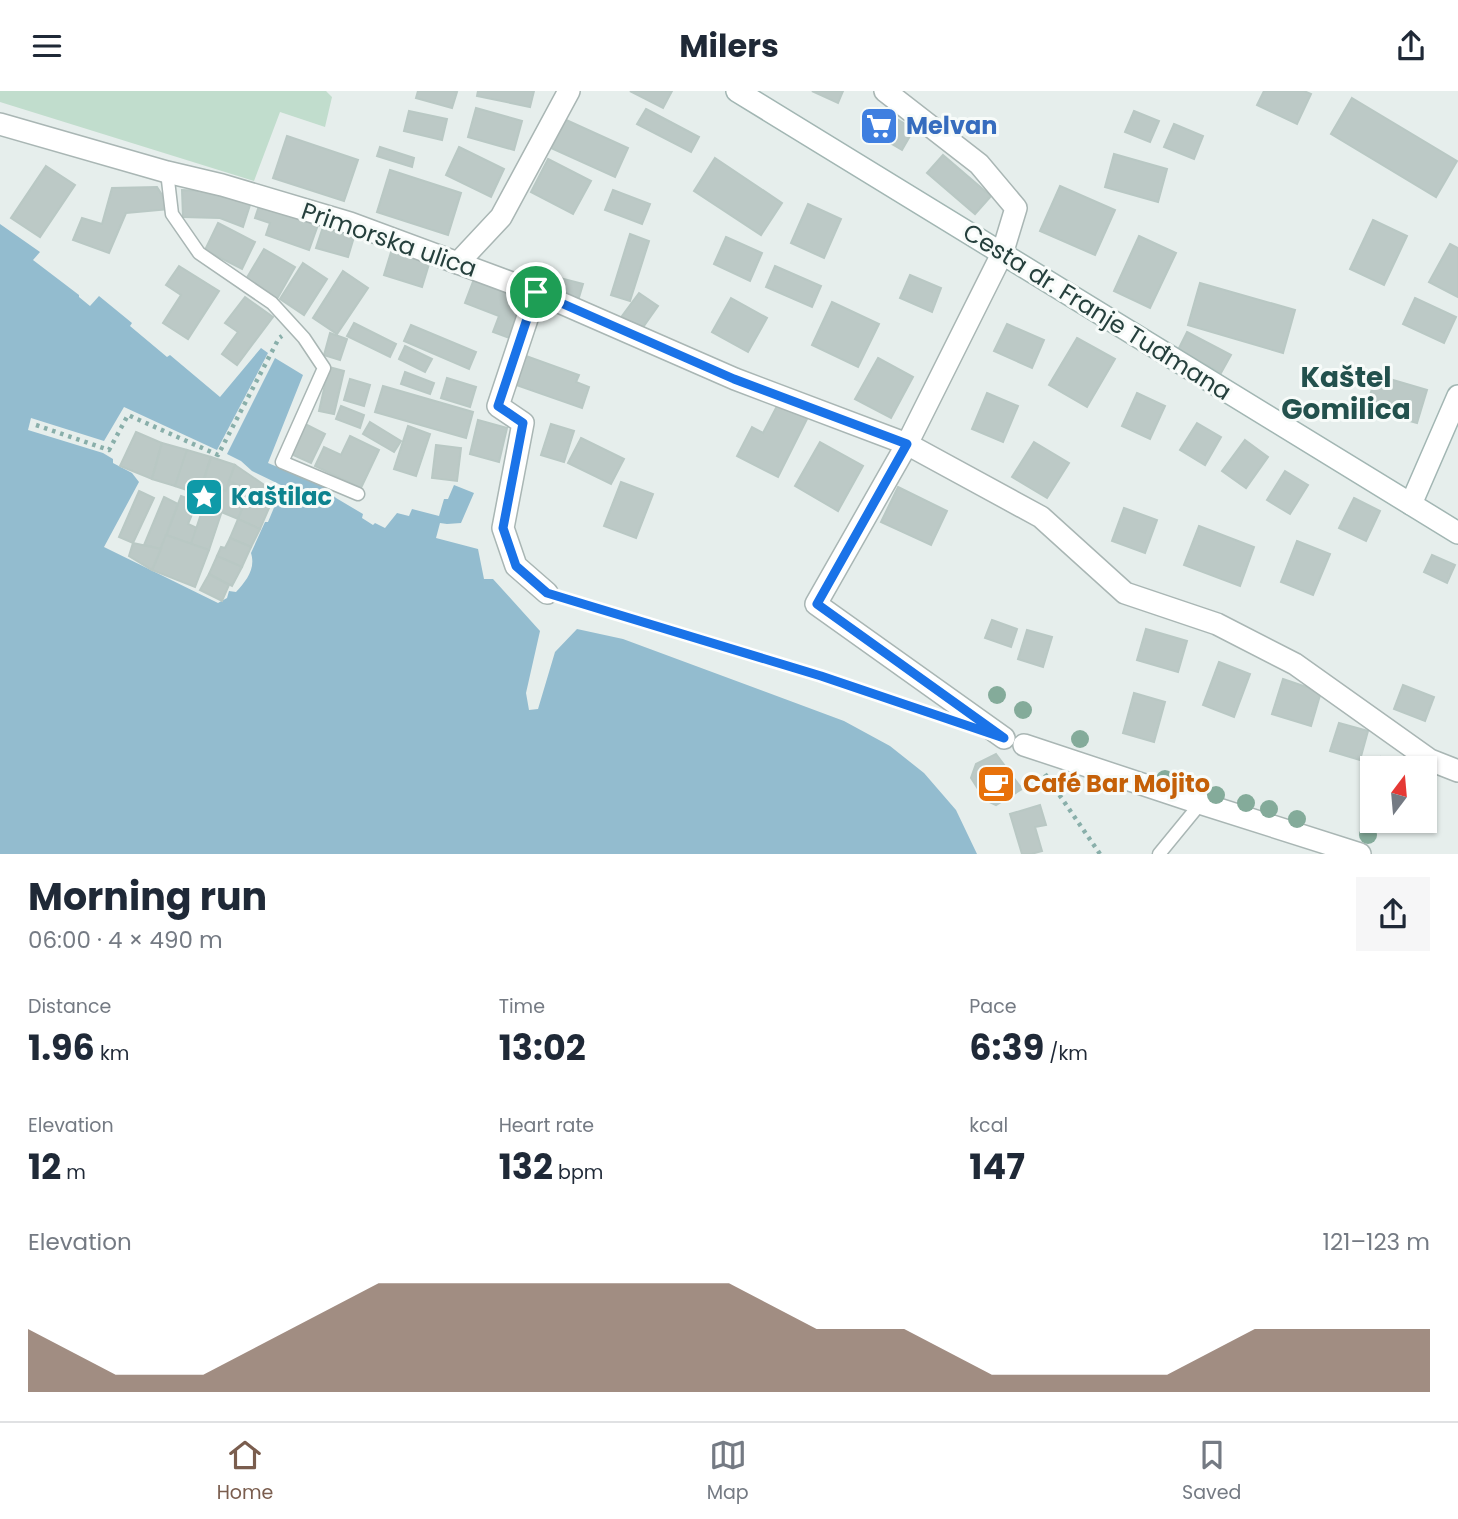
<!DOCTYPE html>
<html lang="en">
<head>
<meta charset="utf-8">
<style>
	body { margin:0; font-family:Poppins,sans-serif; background:#f6f6f7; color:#1f2937; height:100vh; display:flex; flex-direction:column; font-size:26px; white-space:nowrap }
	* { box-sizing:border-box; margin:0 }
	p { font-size:23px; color:#747a83 }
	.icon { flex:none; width:38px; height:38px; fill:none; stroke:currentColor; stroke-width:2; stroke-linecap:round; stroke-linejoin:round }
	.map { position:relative; height:763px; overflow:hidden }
	.side { display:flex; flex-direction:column; background:#fff; flex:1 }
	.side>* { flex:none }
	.needle { width:46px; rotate:16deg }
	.controls { position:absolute; left:1360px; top:665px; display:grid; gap:14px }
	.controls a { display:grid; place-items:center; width:77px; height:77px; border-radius:0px; background:#fff; box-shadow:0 2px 5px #0004; font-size:35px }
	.pin { position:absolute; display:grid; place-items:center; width:60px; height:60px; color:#fff; margin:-30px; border:4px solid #fff; border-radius:50%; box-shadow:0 2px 7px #0007 }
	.round { display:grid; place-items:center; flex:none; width:74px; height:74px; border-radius:0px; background:#f6f6f7 }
	.overview { display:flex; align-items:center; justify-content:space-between; height:119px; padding:0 28px }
	h1 { font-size:38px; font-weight:700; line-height:52px }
	.figures { display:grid; grid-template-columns:repeat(3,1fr); gap:10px; height:119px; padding:7px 28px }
	.figures div { display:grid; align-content:center }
	.figures b { font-size:35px; font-weight:700 }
	.figures small { font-size:19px; font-weight:400 }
	.figures p { font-size:19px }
	.chart { height:196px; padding:14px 28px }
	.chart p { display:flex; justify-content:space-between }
	.chart svg { width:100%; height:126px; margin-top:7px; fill:#7a5d4e; opacity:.7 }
	header { display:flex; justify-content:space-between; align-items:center; height:91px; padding:0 28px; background:#fff; font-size:32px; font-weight:700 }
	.dock { display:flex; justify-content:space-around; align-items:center; height:98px; border-top:2px solid #e0e1e3; background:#fff; font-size:19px; color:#747a83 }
	.dock a { display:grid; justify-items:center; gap:4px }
	.dock .active { color:#7a5d4e }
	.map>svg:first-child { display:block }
</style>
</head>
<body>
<header><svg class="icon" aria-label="menu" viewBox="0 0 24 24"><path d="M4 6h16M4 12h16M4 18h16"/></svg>Milers<svg class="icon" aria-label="share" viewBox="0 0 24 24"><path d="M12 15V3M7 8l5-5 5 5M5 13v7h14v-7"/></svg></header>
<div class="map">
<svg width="1458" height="763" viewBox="0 0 1458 763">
	<rect width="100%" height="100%" fill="#e6eeec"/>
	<!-- green -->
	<path fill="#c1ddcd" d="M0 0H326L332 6 325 36 280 21 254 90 0 11Z"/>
	<!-- water -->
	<path fill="#93bccf" d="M0 133 40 161 33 169 79 204V206L90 215 99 205 132 232 130 235 167 266 170 264 220 306 261 257 268 262 217 359 124 316 104 350 31 327 28 339 103 362 113 368V372L132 382 139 391 104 456 218 512 227 507 229 500 236 501C246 490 256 478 251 462L265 431H268L283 395 252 380 241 370 227 363 275 267 303 284 268 372 325 396 336 407 363 423 362 427 373 434 375 432 385 437 397 422 409 425 412 418 439 425 444 408H448L454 394 474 402 461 432 447 433 440 432 436 447 478 458 484 488H493L540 540 526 602 529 619 538 618 555 561 577 538 623 548 844 630 890 655 924 682 956 719 977 763H0Z"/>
	<!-- building -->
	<g fill="#bcc9c6" stroke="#b9c8c4" stroke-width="2">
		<path d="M418 0H453L457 1 452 17 416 7Z"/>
		<path d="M478 0H534L530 16 477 5Z"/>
		<path d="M630 0H672L663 17Z"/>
		<path d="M812 0H843L838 12Z"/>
		<path d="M1264 0H1304L1311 3 1297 33 1257 14Z"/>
		<path d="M1352 7 1457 70 1436 106 1331 43Z"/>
		<path d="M476 17 522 30 514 59 468 46Z"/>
		<path d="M878 17 914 38 902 59 866 38Z"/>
		<path d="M646 18 699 46 691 61 637 33Z"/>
		<path d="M409 20 447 28 442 49 404 40Z"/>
		<path d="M1134 20 1159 30 1150 51 1125 41Z"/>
		<path d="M564 28 628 57 615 86 551 57Z"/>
		<path d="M1174 33 1203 45 1194 68 1164 56Z"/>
		<path d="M287 45 358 69 344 110 273 87Z"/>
		<path d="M380 56 414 67 412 76 377 65Z"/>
		<path d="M459 56 504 78 491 106 446 84Z"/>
		<path d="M1114 63 1167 78 1158 111 1105 96Z"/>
		<path d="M943 64 991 105 975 123 927 82Z"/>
		<path d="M715 67 782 112 761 144 694 100Z"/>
		<path d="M548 68 591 90 573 123 531 101Z"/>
		<path d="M46 75 75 94 40 146 11 127Z"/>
		<path d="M390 79 461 102 448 144 377 121Z"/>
		<path d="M1060 95 1115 119 1095 164 1040 140Z"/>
		<path d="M157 96 171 118 126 122 109 162 73 149 82 127 102 133 112 97Z"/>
		<path d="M182 99 220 101 251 111 243 136 220 127 183 126Z"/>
		<path d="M613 99 650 113 642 133 605 119Z"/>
		<path d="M808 113 841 128 824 167 791 152Z"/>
		<path d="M259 115 318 134 309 159 266 144 270 132 255 127Z"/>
		<path d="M1373 129 1407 145 1384 194 1350 178Z"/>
		<path d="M218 132 255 151 242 178 205 159Z"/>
		<path d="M323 136 354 146 348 166 316 157Z"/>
		<path d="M630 143 649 150 630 210 611 204Z"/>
		<path d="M1139 145 1176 162 1150 217 1114 200Z"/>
		<path d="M726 146 762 162 750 190 714 173Z"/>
		<path d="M1450 153 1458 157V206L1429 191Z"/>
		<path d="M264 158 295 176 277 208 245 190Z"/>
		<path d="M392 158 430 170 422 196 384 184Z"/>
		<path d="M303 172 327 188 304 224 280 208Z"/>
		<path d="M179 175 219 200 188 248 163 232 181 204 166 194Z"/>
		<path d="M775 175 821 195 812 216 766 196Z"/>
		<path d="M343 180 368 197 337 243 313 227Z"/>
		<path d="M910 184 941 197 932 221 900 207Z"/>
		<path d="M556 186 583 193 577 213 550 206Z"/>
		<path d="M474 188 526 207 512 248 493 241 499 225 465 212Z"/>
		<path d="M1200 192 1295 219 1283 262 1188 234Z"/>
		<path d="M639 202 658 215 641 239 622 225Z"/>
		<path d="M245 206 273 226 237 274 222 263 238 241 225 232Z"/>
		<path d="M731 207 767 227 748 261 712 241Z"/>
		<path d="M1415 207 1456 226 1444 252 1403 233Z"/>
		<path d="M832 211 879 233 858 276 812 254Z"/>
		<path d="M354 232 396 253 390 266 347 245Z"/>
		<path d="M1007 233 1044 249 1032 277 994 260Z"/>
		<path d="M411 234 476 261 469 278 404 250Z"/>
		<path d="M1187 241 1231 264 1221 282 1178 259Z"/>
		<path d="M330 242 347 248 340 269 324 264Z"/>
		<path d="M1077 247 1115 268 1087 316 1049 294Z"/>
		<path d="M405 255 432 268 425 281 399 268Z"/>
		<path d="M526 265 579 284 576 291 589 296 582 317 516 294Z"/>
		<path d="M878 267 913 286 891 327 855 308Z"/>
		<path d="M329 276 344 280 334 323 319 320Z"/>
		<path d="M405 281 434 292 430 303 401 293Z"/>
		<path d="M1376 284 1427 299 1417 332 1366 318Z"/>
		<path d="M447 287 476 296 470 316 441 307Z"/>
		<path d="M350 288 370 294 364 315 344 309Z"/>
		<path d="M383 295 473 321 466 347 375 321Z"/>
		<path d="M987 302 1018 315 1003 351 972 338Z"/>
		<path d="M1137 302 1165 315 1150 348 1122 335Z"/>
		<path d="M778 313 807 328 778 386 737 365 752 336 763 342Z"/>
		<path d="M341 315 364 324 360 337 336 328Z"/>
		<path d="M478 329 507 337 499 371 470 363Z"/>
		<path d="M370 331 401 350 394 361 363 343Z"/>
		<path d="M1197 332 1221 346 1205 374 1180 359Z"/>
		<path d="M305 333 325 343 311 372 291 363Z"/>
		<path d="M551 333 574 340 564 371 541 364Z"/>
		<path d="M408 335 430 343 416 385 394 378Z"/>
		<path d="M136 341 162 352 152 388 120 375Z"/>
		<path d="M350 345 379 359 361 397 315 375 324 356 341 364Z"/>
		<path d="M581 347 624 368 611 393 568 372Z"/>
		<path d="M1245 349 1268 366 1246 397 1222 380Z"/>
		<path d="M820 351 863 375 838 420 795 395Z"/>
		<path d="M1034 351 1069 372 1047 407 1012 386Z"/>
		<path d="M162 352 187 359 175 395 152 388Z"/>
		<path d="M436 354 461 357 457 390 432 387Z"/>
		<path d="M187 359 211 366 199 403 175 395Z"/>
		<path d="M211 366 235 374 226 400 203 392Z"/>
		<path d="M235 374 276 402 272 410 229 390Z"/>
		<path d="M1285 380 1308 394 1290 423 1267 409Z"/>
		<path d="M229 390 250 400 238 428 209 416 214 396 226 400Z"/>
		<path d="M621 391 653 403 636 447 604 435Z"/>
		<path d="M898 396 947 420 931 454 881 431Z"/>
		<path d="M139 400 154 407 133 452 119 446Z"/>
		<path d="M250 400 272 410 260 438 238 428Z"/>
		<path d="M181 405 197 411 188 433 197 437 191 453 166 444Z"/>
		<path d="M164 406 178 413 161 458 144 454Z"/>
		<path d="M1354 407 1380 420 1366 450 1339 437Z"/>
		<path d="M204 414 222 420 209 459 191 453Z"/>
		<path d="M1124 417 1157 429 1145 462 1112 450Z"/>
		<path d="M238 428 260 438 251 456 230 447Z"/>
		<path d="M1199 435 1254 456 1240 495 1184 474Z"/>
		<path d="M166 444 209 459 195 496 152 479Z"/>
		<path d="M230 447 251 456 242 476 217 465 221 456 225 457Z"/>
		<path d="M1297 450 1330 463 1313 504 1281 491Z"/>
		<path d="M133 452 161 458 152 479 129 465Z"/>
		<path d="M1432 464 1455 474 1447 492 1424 481Z"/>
		<path d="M217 465 242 476 232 495 209 483Z"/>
		<path d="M209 483 229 494 222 510 200 499Z"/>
		<path d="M992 529 1017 538 1011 556 985 547Z"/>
		<path d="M1146 538 1187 550 1178 581 1137 569Z"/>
		<path d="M1027 539 1052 546 1043 576 1018 568Z"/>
		<path d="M1219 571 1250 583 1234 626 1203 614Z"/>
		<path d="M1283 588 1321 601 1311 635 1272 623Z"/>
		<path d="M1403 594 1434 606 1425 630 1394 618Z"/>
		<path d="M1134 602 1165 611 1154 651 1123 642Z"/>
		<path d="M1339 632 1368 640 1360 669 1330 660Z"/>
		<path d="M996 663 1022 698 996 714 985 709 971 687 976 673Z"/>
		<path d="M1381 666 1409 677H1376Z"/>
		<path d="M1040 714 1046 734 1035 736 1042 760 1031 763H1022L1010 723Z"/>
	</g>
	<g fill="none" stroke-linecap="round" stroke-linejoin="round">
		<defs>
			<g id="lane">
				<path d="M167 81 172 123 199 162 272 212 304 247 324 277 282 371 358 403"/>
				<path d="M1159 763 1200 713"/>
			</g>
			<g id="street">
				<path d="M885 0 979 73 1016 117 1002 163 907 353 816 513 1004 647"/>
				<path d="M0 33 167 81 222 94 350 132 536 201 735 288 907 353 1041 426 1125 502 1217 533 1295 573 1430 669 1458 680"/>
				<path d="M458 172 501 126 569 0"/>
				<path d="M536 201 498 315 523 332 503 437 516 475 547 502"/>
				<path d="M1024 654 1187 708 1360 763"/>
			</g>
			<g id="secondary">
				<path d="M737 0 1458 442"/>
				<path d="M1411 413 1458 305"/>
			</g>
		</defs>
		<!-- lane casing -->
		<use href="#lane" stroke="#a9b6b4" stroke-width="15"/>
		<!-- street casing -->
		<use href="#street" stroke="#a9b6b4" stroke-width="24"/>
		<!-- secondary casing -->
		<use href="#secondary" stroke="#a2b6b3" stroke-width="24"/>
		<!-- path -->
		<g stroke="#89afaa" stroke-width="4.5" stroke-dasharray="3.5 5" stroke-linecap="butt">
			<path d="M36 334 109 359 128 324 218 364 279 247 282 245"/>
			<path d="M565 508 821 585 930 622"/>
			<path d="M1045 683 1100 763"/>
		</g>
		<!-- lane -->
		<use href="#lane" stroke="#fff" stroke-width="12"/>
		<!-- street -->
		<use href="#street" stroke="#fff" stroke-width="21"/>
		<!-- secondary -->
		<use href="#secondary" stroke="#fff" stroke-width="21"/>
	</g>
	<!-- trees -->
	<g fill="#84ab9a">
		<circle cx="997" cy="604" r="9"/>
		<circle cx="1023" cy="619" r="9"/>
		<circle cx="1080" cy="648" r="9"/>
		<circle cx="1165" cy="688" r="9"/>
		<circle cx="1216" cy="704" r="9"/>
		<circle cx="1246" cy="712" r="9"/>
		<circle cx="1269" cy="718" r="9"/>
		<circle cx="1297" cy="728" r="9"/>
		<circle cx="1368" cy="744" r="9"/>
	</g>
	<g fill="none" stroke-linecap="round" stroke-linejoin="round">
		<defs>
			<path id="route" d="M536 201 734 288 907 353 817 513 1004 647 821 585 547 502 516 475 503 437 523 332 498 315Z"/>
		</defs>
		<!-- route casing -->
		<use href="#route" stroke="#fff" stroke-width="14"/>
		<!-- route -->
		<use href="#route" stroke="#1a73e8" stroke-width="9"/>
	</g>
	<!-- icons -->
	<defs>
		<symbol id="supermarket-square" viewBox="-11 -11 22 22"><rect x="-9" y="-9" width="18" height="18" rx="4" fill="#3f7fe0" stroke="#f7fbf9"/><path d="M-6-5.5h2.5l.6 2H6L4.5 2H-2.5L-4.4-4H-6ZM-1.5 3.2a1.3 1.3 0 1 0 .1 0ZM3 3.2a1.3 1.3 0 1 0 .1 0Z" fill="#fff"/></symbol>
		<symbol id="sight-square" viewBox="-11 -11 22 22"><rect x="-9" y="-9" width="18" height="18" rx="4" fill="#0f9aa8" stroke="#f7fbf9"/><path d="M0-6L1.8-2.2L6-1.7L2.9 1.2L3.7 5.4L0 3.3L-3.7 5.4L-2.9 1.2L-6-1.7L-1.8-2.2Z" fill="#fff"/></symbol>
		<symbol id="cafe-square" viewBox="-11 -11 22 22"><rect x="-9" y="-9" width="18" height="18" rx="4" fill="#e8710a" stroke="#f7fbf9"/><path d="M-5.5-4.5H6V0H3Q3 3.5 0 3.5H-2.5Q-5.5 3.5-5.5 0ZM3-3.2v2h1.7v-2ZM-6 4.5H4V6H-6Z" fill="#fff"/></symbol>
	</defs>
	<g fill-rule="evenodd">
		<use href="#supermarket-square" x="857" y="13" width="44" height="44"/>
		<use href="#sight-square" x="182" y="384" width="44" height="44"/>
		<use href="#cafe-square" x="974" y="671" width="44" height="44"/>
	</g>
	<g text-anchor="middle" stroke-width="6" stroke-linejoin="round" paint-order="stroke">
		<!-- shop labels -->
		<g font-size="24" font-weight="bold" fill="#366cbe" stroke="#f7fbf9" text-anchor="start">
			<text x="906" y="43">Melvan</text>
		</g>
		<!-- street labels -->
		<g font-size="24" fill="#26403d" stroke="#f7fbf9">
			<text transform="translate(389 149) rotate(19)" y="8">Primorska ulica</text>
			<text transform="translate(1097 221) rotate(32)" y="8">Cesta dr. Franje Tuđmana</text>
		</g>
		<!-- culture labels -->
		<g font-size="24" font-weight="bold" fill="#0d838f" stroke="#f7fbf9" text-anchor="start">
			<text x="231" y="414">Kaštilac</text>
		</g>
		<!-- food labels -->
		<g font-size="24" font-weight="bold" fill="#c56008" stroke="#f7fbf9" text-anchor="start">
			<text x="1023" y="701">Café Bar Mojito</text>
		</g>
		<!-- quarter labels -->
		<g font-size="28" font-weight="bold" fill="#23514d" stroke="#f7fbf9">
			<text x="1346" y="296">Kaštel<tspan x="1346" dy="32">Gomilica</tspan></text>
		</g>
	</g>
</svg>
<div class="controls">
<a><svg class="needle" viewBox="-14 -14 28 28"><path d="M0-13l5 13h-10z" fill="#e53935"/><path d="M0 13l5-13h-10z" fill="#747a83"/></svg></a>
</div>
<div class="pin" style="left:536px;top:201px;background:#1e9e55"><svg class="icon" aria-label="arrive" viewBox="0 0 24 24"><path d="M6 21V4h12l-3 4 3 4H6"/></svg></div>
</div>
<section class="side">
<div class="overview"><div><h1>Morning run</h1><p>06:00 · 4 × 490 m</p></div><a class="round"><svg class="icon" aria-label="share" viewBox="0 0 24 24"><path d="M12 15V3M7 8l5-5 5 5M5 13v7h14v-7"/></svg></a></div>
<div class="figures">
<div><p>Distance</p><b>1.96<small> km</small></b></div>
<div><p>Time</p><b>13:02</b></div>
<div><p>Pace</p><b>6:39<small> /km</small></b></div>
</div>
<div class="figures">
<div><p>Elevation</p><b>12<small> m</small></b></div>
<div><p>Heart rate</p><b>132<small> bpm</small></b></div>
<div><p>kcal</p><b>147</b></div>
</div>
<div class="chart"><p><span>Elevation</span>121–123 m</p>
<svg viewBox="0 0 160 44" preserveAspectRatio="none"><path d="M0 44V22L10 38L20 38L30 22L40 6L50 6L60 6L70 6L80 6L90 22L100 22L110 38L120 38L130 38L140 22L150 22L160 22V44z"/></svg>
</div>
</section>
<nav class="dock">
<a class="active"><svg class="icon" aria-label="home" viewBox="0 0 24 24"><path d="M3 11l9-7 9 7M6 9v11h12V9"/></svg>Home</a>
<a><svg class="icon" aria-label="map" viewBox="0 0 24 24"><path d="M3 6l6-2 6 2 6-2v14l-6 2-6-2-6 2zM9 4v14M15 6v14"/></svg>Map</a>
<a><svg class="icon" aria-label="saved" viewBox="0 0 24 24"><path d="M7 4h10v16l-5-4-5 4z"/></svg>Saved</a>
</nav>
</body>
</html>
